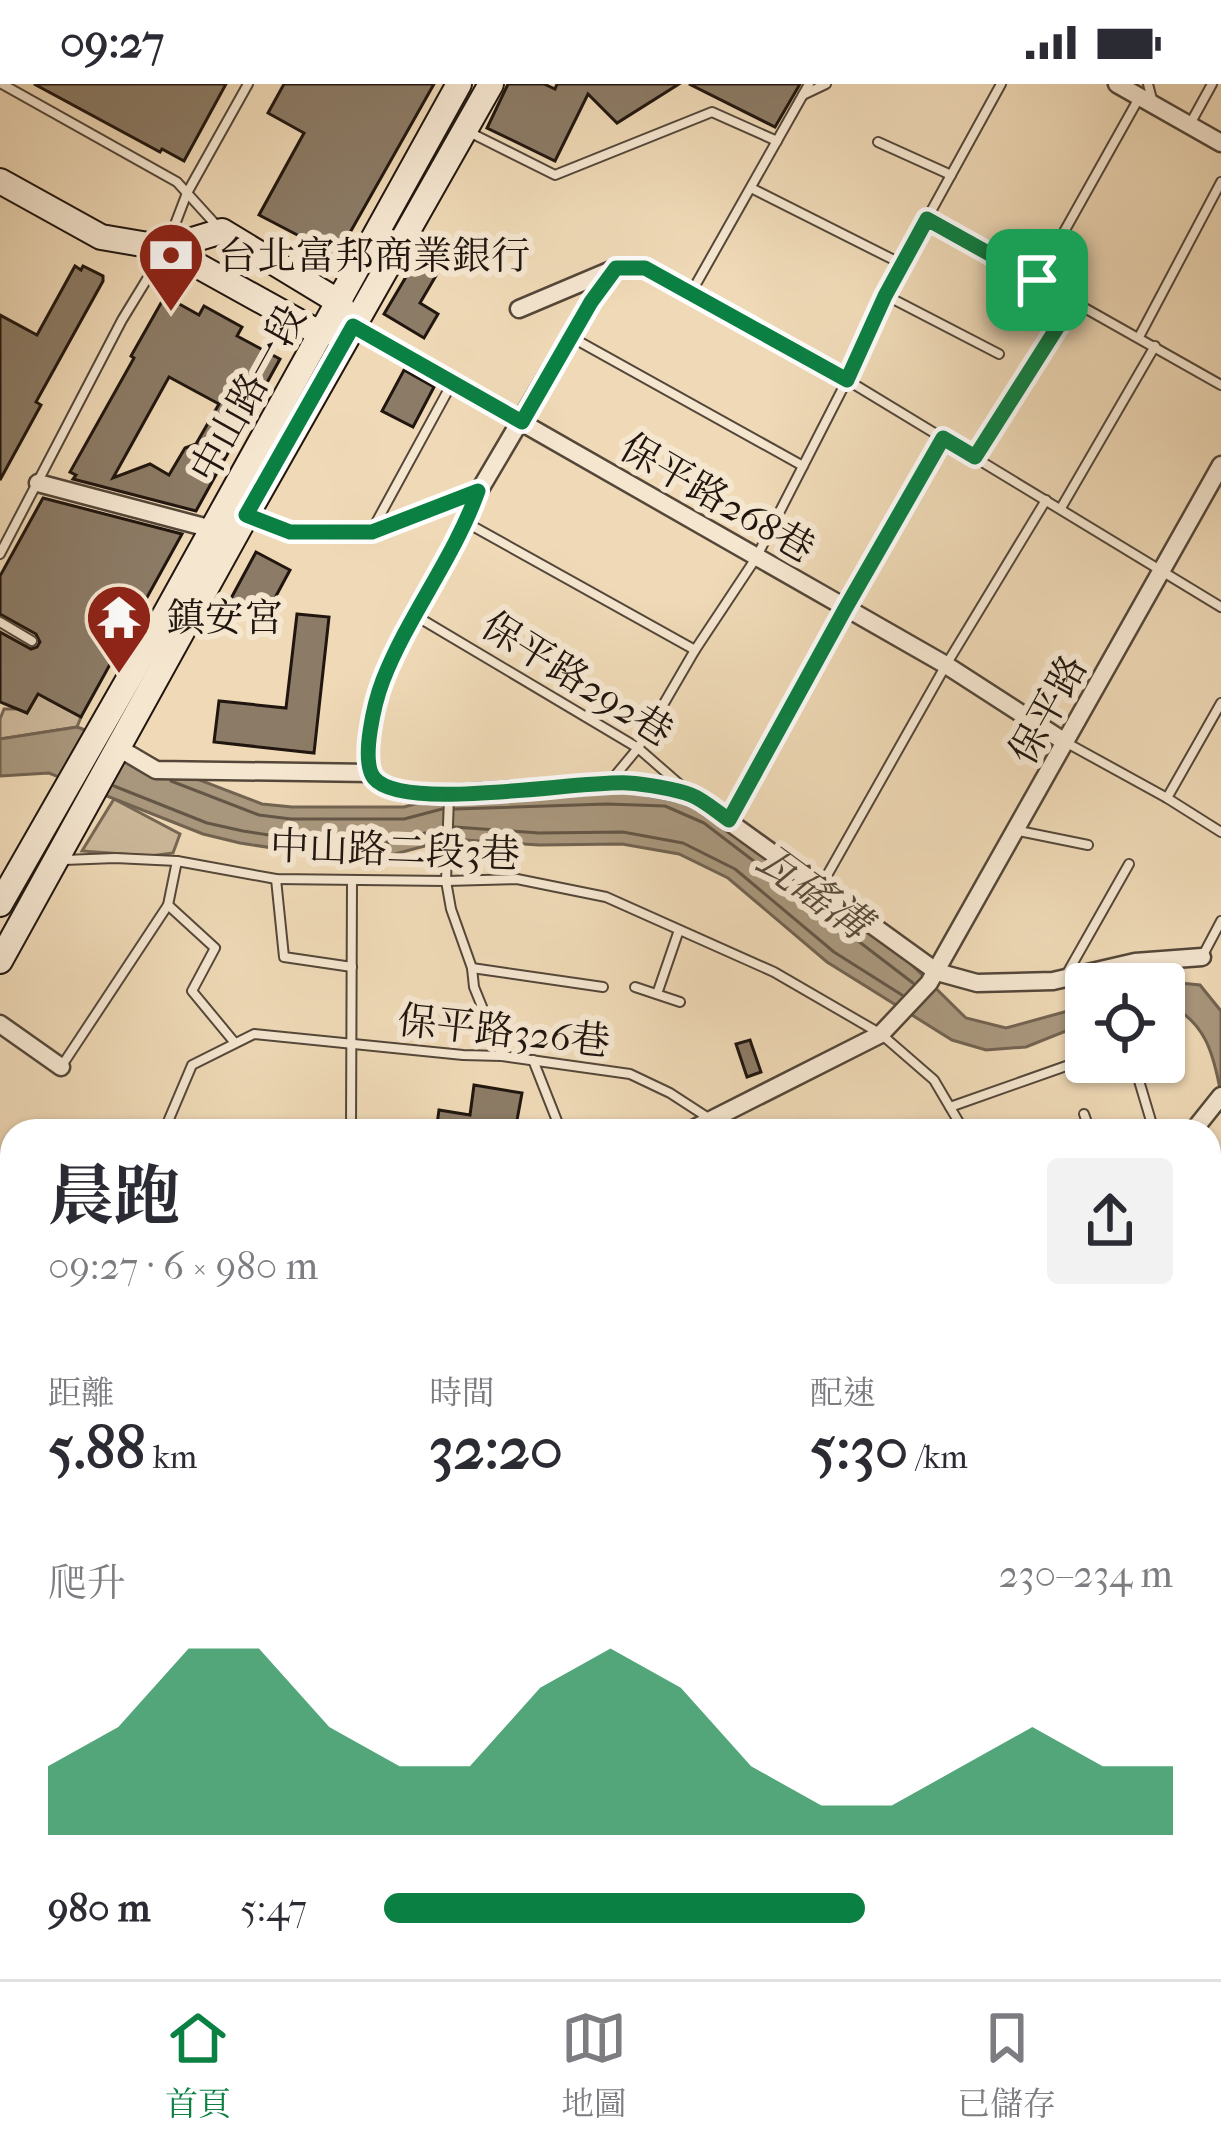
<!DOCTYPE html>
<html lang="zh-TW">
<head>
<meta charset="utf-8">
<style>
	body { margin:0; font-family:"IM FELL French Canon","Noto Serif TC",serif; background:#f2f2f3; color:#2b2b33; height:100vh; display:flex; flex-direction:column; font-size:45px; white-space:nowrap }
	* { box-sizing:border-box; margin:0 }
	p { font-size:39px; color:#7c7c81 }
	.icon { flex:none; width:66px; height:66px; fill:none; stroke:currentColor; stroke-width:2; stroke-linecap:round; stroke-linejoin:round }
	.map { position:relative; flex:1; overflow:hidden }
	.details { position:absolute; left:0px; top:1035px; width:1221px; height:861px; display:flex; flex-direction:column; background:#fff; border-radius:36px 36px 0 0; box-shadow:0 3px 9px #0004 }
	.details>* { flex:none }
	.fabs { position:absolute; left:1065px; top:879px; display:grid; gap:24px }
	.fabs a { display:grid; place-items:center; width:120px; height:120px; border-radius:12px; background:#fff; box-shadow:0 3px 9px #0004; font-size:60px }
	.pin { position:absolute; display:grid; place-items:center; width:102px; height:102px; color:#fff; margin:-51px; border-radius:24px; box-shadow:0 6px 18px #0006 }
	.round { display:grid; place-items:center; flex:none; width:126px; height:126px; border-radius:12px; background:#f2f2f3 }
	.head { display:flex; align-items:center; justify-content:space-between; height:204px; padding:0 48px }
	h1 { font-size:66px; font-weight:700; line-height:90px }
	.stats { display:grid; grid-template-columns:repeat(3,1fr); gap:18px; height:204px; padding:12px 48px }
	.stats div { display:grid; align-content:center }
	.stats b { font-size:60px; font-weight:700 }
	.stats small { font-size:33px; font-weight:400 }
	.stats p { font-size:33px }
	.chart { height:336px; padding:24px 48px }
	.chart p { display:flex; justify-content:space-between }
	.chart svg { width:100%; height:216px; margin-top:12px; fill:#0b8043; opacity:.7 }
	ul { padding:0 48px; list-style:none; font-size:39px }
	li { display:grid; grid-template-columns:192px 144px 1fr; align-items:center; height:90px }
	li i { height:30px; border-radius:15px; background:#0b8043 }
	.status { display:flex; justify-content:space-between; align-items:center; height:84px; padding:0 60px; background:#fff; direction:ltr }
	.status svg { height:33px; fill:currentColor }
	.tabs { display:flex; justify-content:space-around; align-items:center; height:168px; border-top:3px solid #e1e1e2; background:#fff; font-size:33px; color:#7c7c81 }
	.tabs a { display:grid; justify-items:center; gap:6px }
	.tabs .current { color:#0b8043 }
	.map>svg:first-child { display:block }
</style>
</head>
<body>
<div class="status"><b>09:27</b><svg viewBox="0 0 49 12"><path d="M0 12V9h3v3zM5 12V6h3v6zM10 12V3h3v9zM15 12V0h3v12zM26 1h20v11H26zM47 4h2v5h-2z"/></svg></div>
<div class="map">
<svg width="1221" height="1895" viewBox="0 0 1221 1895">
	<rect width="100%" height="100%" fill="#efd9b6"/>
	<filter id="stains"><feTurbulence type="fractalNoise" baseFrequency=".00167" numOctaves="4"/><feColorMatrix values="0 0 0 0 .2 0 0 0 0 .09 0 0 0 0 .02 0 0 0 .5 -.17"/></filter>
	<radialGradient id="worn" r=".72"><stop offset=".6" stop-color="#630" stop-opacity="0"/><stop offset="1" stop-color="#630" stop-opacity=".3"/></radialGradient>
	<!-- green -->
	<g fill="#ccb89a" stroke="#766754" stroke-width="3">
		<path d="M41 604 48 615 81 633 77 643 0 655V635L4 625H19L27 629Z"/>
		<path d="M114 715 180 750 173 769 150 772 82 767Z"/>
		<path d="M289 1884H370L382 1895H283Z"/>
		<path d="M383 1884H466L472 1890 475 1884H515L505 1895H395Z"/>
	</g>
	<!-- water -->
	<g fill="#a9977d" stroke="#726351" stroke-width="3">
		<path d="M77 643 134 664 181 689 262 720 292 723H404L441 713 607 708 669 711 710 728 909 878 966 934 1006 944 1086 922V939L1026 963 986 966 952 956 827 878 728 794 679 770 622 760 539 761 451 755 365 778 240 759 203 750 49 689 0 692V655Z"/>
		<path d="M1160 897 1200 901 1221 927V1011C1214 970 1205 935 1164 919V900H1152Z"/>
	</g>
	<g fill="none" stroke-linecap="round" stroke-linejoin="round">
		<!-- shore -->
		<g stroke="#645646" stroke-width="3">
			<path d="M171 697 259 731 291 735H404L442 725"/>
			<path d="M114 702 207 739 243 747 363 765 441 745"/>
			<path d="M455 725 607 720 665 722 704 739 913 899"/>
			<path d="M455 743 539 749 623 748 683 759 735 785 834 868 902 911"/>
		</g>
	</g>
	<!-- building -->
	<g fill="#8c7b66" stroke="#20160f" stroke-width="3" fill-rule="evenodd">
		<path d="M34 0H226L184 77 162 65 160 68Z"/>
		<path d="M284 0H434L343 161 332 169 259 131 304 49 268 29Z"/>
		<path d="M508 0H544L555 5 557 0H679L617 39 588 10 555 77 487 44Z"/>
		<path d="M689 0H800L775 43Z"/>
		<path d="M429 154 451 166 420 219 438 230 424 254 384 230Z"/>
		<path d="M75 182 81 186 83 182 103 192V197L36 318 41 321 0 396V231L37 251Z"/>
		<path d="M165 212 199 231 204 222 242 243 237 252 280 275 196 427 73 395 76 391 70 388 134 274 131 272ZM169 293 219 320 196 360 185 364 169 391 150 380 113 394Z"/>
		<path d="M404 286 434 303 413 343 382 327Z"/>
		<path d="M43 414 182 450 81 633 38 610 27 629 0 618V548L31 565 37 563 40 558 36 550 0 530V492Z"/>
		<path d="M256 468 290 486 262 538 228 520Z"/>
		<path d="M297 530 329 533 314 669 214 658 219 617 286 624Z"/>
		<path d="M750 956 761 988 747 993 736 960Z"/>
		<path d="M474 1001 522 1009 515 1047H436L439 1026 470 1031Z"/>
	</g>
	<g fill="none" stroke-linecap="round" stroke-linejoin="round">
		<defs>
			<g id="lane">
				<path d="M2 0 177 98 217 142"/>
				<path d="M1148 0 1153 19"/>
				<path d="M803 11 826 0"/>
				<path d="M1190 40 1212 0"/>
				<path d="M467 47 555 91 712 28 777 57"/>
				<path d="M878 58 951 91"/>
				<path d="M751 104 902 180"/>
				<path d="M927 135 1221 301"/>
				<path d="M1037 196 1139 14"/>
				<path d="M691 209 809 0"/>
				<path d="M885 211 999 270"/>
				<path d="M593 215 616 184H645L847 296 1221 523"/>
				<path d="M571 253 803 382"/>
				<path d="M1139 253 1221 98"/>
				<path d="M975 373 1074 217"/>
				<path d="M1061 424 1155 262"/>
				<path d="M250 433 290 448H372L477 408"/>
				<path d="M467 439 695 566"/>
				<path d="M372 446 451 301"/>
				<path d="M0 470 122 236 166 164 187 109 248 0"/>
				<path d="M416 532 638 664 685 705"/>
				<path d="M0 538 32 557"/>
				<path d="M1067 659 1167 714 1221 748"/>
				<path d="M609 699 638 664 695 566 756 474 847 296 885 211 1001 0"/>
				<path d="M449 713 446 797 451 825 472 884 474 903 502 972"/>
				<path d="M1167 714 1221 619"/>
				<path d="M730 735 845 525 943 354"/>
				<path d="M1019 747 1088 761"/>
				<path d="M64 776 115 774 177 777 276 795 446 797 517 795 606 813 774 888 881 950 934 996 964 1047"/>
				<path d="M276 795 284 873 352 883"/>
				<path d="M821 802 946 581 1046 416"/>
				<path d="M168 821 215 864 192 907 235 959"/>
				<path d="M1203 871 1221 837"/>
				<path d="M472 884 603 903"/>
				<path d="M1065 893 1129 780"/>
				<path d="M635 903 680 918"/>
				<path d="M657 910 679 846"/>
				<path d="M533 976 561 1047"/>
				<path d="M1134 980 1154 1047"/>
				<path d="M61 983 168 821 177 777"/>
				<path d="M950 1023 1086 975"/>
				<path d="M1084 1030 1090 1047"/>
				<path d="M164 1047 192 981 254 950 463 971 502 972 630 990 670 1009 710 1035 719 1047"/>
				<path d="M351 1047 352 797"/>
				<path d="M945 1047 960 1040"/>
				<path d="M0 1194 12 1198"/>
				<path d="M1209 1299 1221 1308"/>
				<path d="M1209 1341H1221"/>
				<path d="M1209 1609 1221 1577"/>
				<path d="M0 1625 12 1617"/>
				<path d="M1209 1659 1221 1694"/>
				<path d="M1209 1712 1221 1706"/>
				<path d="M0 1800 12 1804"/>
				<path d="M1209 1822H1221"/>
				<path d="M1053 1890 1073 1895"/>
				<path d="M17 1895 27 1884"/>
			</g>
			<g id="street">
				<path d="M1117 0 1221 59"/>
				<path d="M519 225 616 184"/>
				<path d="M353 242 946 581 1065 658"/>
				<path d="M38 399 212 445"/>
				<path d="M117 663 156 686 371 689C386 709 405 709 428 711L628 699 692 711 937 888 977 899 1053 897 1135 878 1202 873"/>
				<path d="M371 689C353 592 447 494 479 407L591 217"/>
				<path d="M0 940 61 983"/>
				<path d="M689 1047 881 950 929 899 1221 381"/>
				<path d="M1193 1047 1221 1012"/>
				<path d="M0 1330 12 1333"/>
				<path d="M0 1350 12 1366"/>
				<path d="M0 1529 12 1525"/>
				<path d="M1209 1543 1221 1538"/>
				<path d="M155 1895 164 1884"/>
				<path d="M689 1895 694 1884"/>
				<path d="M1051 1895 1054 1884"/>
			</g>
			<g id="secondary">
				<path d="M0 97 101 153 166 164 321 250 334 246"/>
				<path d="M166 164 222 147 339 218 345 229"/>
				<path d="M0 820 143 570 459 0"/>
				<path d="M0 877 246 432 491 0"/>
			</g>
		</defs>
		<!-- lane casing -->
		<use href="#lane" stroke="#544739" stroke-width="12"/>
		<!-- street casing -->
		<use href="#street" stroke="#544739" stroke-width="21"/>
		<!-- secondary casing -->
		<use href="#secondary" stroke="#20160f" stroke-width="28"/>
		<!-- path -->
		<path stroke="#20160f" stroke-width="3" stroke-dasharray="9 6" stroke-linecap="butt" d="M1209 1448 1221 1442"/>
		<!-- lane -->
		<use href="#lane" stroke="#f5e6d0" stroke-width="8"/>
		<!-- street -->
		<use href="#street" stroke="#f5e6d0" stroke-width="16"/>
		<!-- secondary -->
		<use href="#secondary" stroke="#f5e6d0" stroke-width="24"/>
	</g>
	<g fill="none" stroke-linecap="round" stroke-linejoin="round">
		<defs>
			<path id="route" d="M927 135 1074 217 975 373 943 354 845 525 729 736C717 728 704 716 691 711 676 705 644 700 628 699 579 696 402 729 374 694 360 676 375 617 383 596 409 530 454 474 478 407L372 448H290L246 431 353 242 522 338 591 218 616 184H645L847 296 885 212Z"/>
		</defs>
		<!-- route casing -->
		<use href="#route" stroke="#fff" stroke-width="24"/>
		<!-- route -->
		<use href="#route" stroke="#0b8043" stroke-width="15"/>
	</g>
	<!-- icons -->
	<defs>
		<symbol id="bank-pin" viewBox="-11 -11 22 30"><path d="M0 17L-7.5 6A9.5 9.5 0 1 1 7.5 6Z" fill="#8f2418" stroke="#f5e6d0"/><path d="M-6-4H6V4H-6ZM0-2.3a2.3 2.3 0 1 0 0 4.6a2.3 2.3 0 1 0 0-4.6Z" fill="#fff"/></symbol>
		<symbol id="temple-pin" viewBox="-11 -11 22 30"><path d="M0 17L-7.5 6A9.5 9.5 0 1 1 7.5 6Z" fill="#8f2418" stroke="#f5e6d0"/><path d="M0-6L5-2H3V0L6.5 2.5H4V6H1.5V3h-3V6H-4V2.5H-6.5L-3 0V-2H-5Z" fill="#fff"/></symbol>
	</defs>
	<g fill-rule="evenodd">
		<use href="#bank-pin" x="133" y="133" width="76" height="104"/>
		<use href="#temple-pin" x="81" y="495" width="76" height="104"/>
	</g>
	<g text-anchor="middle" stroke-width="12" stroke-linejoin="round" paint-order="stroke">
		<!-- poi labels -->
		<g font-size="39" fill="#20160f" stroke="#f5e6d0" text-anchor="start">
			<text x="218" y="185">台北富邦商業銀行</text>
			<text x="166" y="547">鎮安宮</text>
		</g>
		<!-- street labels -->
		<g font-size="39" fill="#20160f" stroke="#f5e6d0">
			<text transform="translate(247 309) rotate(-61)" y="14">中山路一段</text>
			<text transform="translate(718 413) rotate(30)" y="14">保平路268巷</text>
			<text transform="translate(578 594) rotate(32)" y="14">保平路292巷</text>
			<text transform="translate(1047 625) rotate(-61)" y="14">保平路</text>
			<text transform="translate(395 765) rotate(2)" y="14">中山路二段3巷</text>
			<text transform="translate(504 946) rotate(6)" y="14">保平路326巷</text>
		</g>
		<!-- water labels -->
		<g font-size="42" font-style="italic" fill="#574a3b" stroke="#f5e6d0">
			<text transform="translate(814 807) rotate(36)" y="15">瓦磘溝</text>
		</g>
	</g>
	<rect width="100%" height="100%" filter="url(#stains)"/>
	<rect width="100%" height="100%" fill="url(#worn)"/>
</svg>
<div class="fabs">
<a><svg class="icon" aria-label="locate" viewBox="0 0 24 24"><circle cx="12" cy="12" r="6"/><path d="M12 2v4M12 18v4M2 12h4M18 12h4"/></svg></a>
</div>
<div class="pin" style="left:1037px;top:196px;background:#1e9e55"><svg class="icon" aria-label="arrive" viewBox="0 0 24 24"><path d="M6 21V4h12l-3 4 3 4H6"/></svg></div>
<section class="details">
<div class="head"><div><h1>晨跑</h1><p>09:27 · 6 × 980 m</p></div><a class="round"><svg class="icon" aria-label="share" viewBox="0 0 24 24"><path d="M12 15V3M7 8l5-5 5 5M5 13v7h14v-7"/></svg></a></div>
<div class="stats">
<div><p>距離</p><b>5.88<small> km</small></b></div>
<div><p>時間</p><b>32:20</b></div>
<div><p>配速</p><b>5:30<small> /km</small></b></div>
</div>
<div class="chart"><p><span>爬升</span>230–234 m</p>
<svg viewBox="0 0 160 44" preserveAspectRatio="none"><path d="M0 44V30L10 22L20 6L30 6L40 22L50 30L60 30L70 14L80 6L90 14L100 30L110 38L120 38L130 30L140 22L150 30L160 30V44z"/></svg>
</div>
<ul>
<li><b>980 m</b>5:47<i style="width:61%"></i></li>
</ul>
</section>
</div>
<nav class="tabs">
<a class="current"><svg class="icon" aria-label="home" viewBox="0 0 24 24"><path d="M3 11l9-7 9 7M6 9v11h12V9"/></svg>首頁</a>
<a><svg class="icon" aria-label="map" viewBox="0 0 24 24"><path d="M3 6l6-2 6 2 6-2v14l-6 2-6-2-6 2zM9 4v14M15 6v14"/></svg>地圖</a>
<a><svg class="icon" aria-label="saved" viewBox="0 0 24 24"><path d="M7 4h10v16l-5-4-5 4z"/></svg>已儲存</a>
</nav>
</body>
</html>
